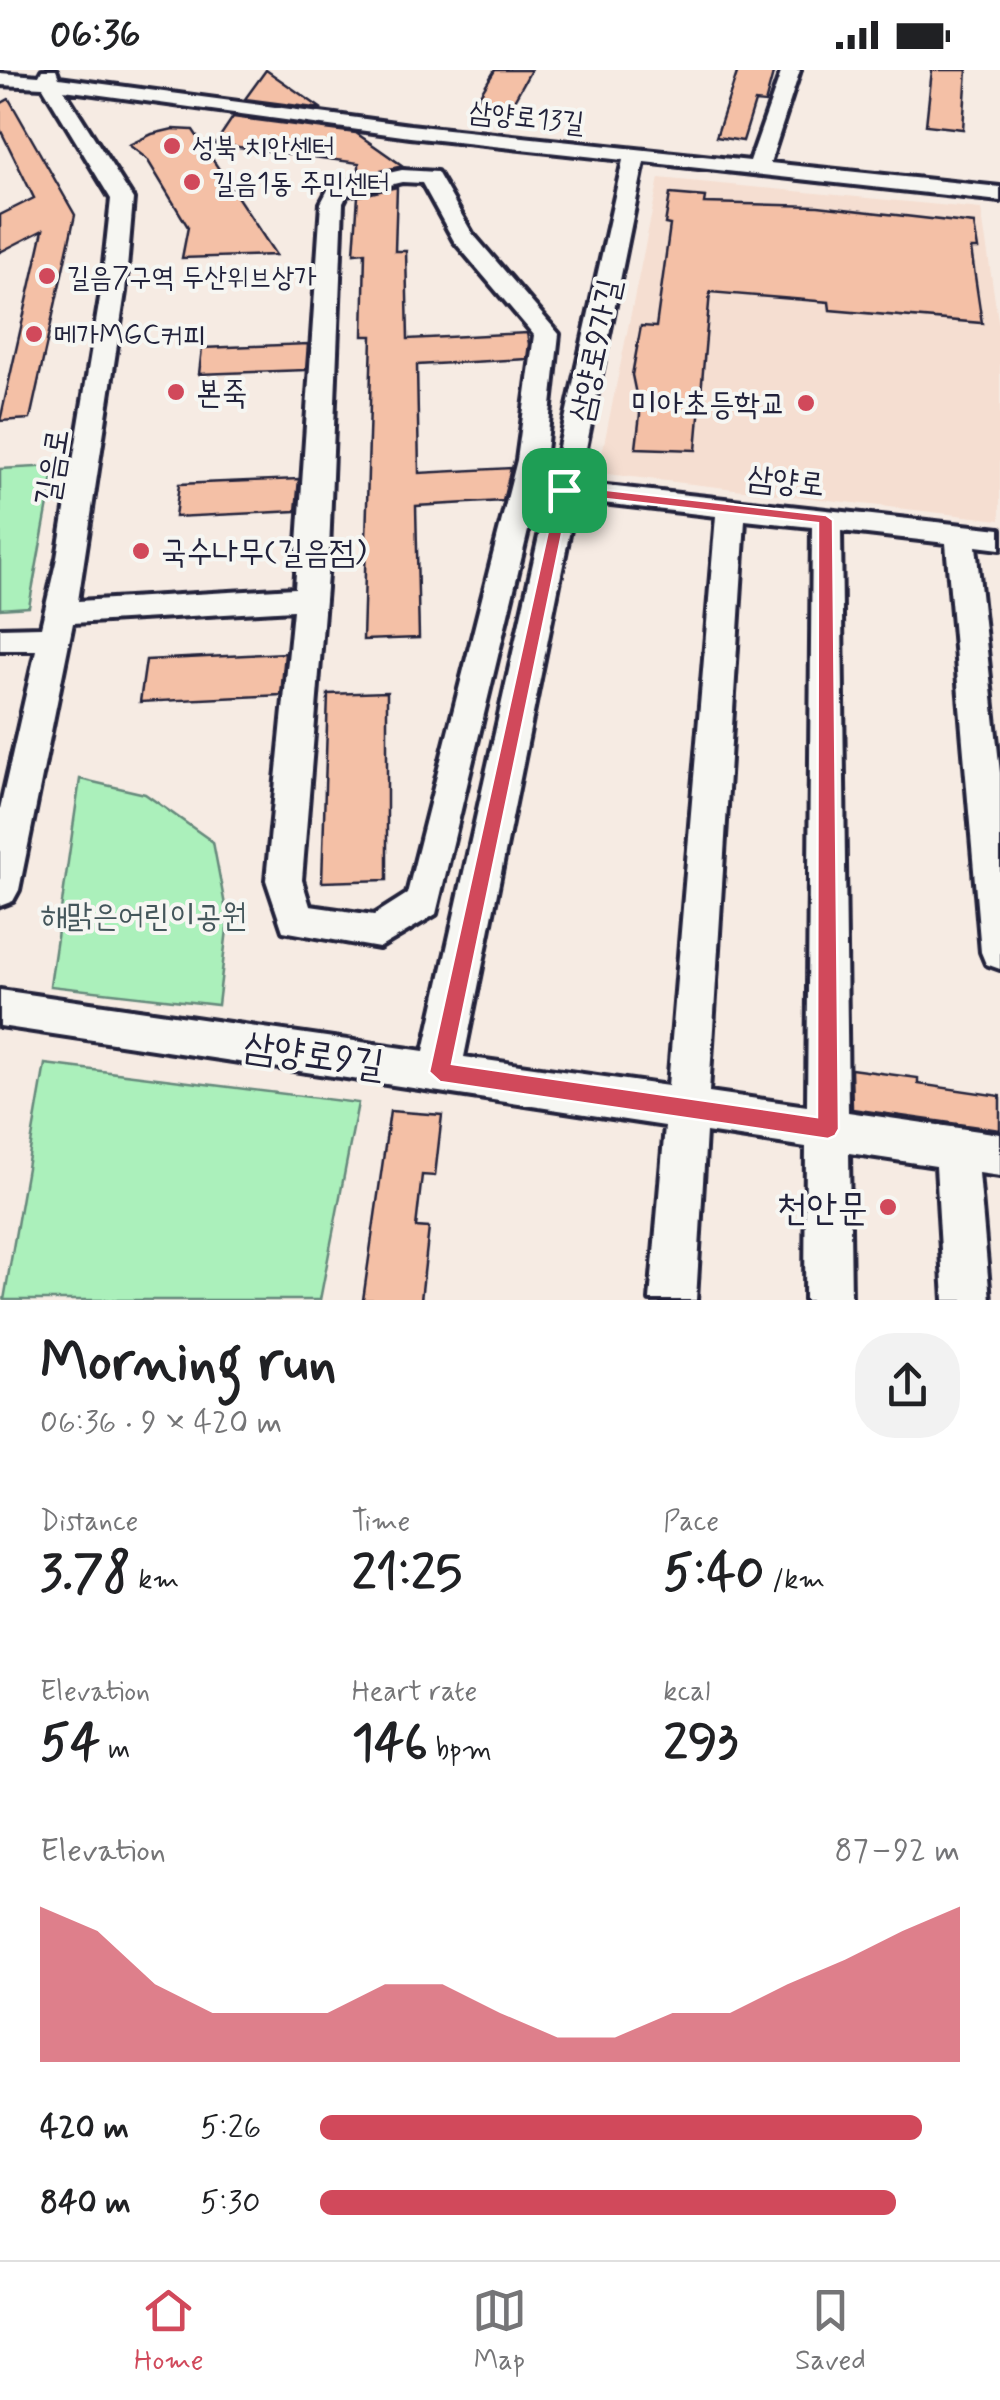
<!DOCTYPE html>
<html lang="en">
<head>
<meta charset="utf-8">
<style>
	body { margin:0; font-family:Mynerve,"Poor Story",sans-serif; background:#f2f2f2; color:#202124; height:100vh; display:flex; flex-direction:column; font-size:38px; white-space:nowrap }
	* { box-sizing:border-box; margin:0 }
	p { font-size:32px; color:#757577 }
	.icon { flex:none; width:55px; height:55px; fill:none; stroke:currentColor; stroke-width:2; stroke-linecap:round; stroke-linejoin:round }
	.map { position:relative; height:1230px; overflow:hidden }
	.drawer { display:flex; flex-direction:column; background:#fff; flex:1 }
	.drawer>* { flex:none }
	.pin { position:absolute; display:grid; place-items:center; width:85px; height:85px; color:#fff; margin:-42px; border-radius:20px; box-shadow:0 5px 15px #0006 }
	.round { display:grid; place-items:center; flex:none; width:105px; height:105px; border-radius:40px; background:#f2f2f2 }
	.headline { display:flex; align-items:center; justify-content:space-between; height:170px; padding:0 40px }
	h1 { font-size:55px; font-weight:700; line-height:75px }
	.figures { display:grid; grid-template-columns:repeat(3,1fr); gap:15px; height:170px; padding:10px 40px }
	.figures div { display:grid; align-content:center }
	.figures b { font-size:50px; font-weight:700 }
	.figures small { font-size:28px; font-weight:400 }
	.figures p { font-size:28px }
	.chart { height:280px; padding:20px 40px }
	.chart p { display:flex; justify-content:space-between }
	.chart svg { width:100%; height:180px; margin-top:10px; fill:#d1495b; opacity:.7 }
	ul { padding:0 40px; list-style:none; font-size:32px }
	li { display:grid; grid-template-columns:160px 120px 1fr; align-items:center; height:75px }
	li i { height:25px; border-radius:12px; background:#d1495b }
	.status { display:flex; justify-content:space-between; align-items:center; height:70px; padding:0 50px; background:#fff; direction:ltr }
	.status svg { height:28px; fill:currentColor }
	.menu { display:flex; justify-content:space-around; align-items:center; height:140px; border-top:2px solid #e0e0e0; background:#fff; font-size:28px; color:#757577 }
	.menu a { display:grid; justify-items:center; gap:5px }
	.menu .active { color:#d1495b }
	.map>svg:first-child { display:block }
</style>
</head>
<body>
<div class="status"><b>06:36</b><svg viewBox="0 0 49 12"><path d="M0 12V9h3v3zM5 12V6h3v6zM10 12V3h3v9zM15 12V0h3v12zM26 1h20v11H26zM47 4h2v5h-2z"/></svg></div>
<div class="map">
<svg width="1000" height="1230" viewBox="0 0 1000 1230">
	<rect width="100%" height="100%" fill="#f6ebe3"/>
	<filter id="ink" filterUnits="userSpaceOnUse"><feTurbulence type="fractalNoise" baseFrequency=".01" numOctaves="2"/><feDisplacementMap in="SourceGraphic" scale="20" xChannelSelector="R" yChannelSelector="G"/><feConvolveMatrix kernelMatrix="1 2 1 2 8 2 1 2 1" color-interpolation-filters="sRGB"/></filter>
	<g filter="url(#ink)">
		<!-- built -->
		<path fill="#f5ded1" d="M659 108 981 139 1000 263V450L598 403Z"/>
		<!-- green -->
		<g fill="#abf0bb" stroke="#66897b" stroke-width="2.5">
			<path d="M55 396 29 537 0 539V399Z"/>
			<path d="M80 709 145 724 213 772 228 851 218 935 50 916Z"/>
			<path d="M45 994 358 1033 320 1230H4Z"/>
		</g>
		<!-- building -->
		<g fill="#f4c0a6" stroke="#22223b" stroke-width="2.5">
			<path d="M266 0 322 39 245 29Z"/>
			<path d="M495 0H531L507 43 471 39Z"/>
			<path d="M738 0H774L765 33 755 32 743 71 716 67Z"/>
			<path d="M932 0H967L963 59 926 55Z"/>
			<path d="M9 29 75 145 30 349 0 351 43 160 0 182V145L34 128 0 59V34Z"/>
			<path d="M233 47 356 63 403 96 359 106V93L215 74Z"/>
			<path d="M173 59 193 60 276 185 182 188 188 157 147 89 129 75 152 64Z"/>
			<path d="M397 117 395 181H406L408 269 527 263 529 274 527 289 417 295 419 403 511 398 503 431 416 436 419 568 363 570 372 266H363L365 182 354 183 358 126Z"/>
			<path d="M670 124 705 127 704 133 818 136 974 154 978 179H971L982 253 830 240 829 232 710 222 696 380 636 378 640 344 632 305 641 256 656 257 670 155 665 154Z"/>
			<path d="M308 274 306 300 199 304 202 278Z"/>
			<path d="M299 409 296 441 175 447 179 414Z"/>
			<path d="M285 583 281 625 140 632 146 590Z"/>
			<path d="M387 622V810L322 812 328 624Z"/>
			<path d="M851 999 918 1008V1014L1000 1026V1060L852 1039Z"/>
			<path d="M390 1041 442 1045 435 1106 422 1105 416 1157 429 1158 421 1230H363Z"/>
		</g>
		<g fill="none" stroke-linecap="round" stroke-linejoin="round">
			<defs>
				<path id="minor" d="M42 0H56L59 8 410 55 750 91 782 0H800L770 93 1000 117V131L644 92 579 413 1000 459V479L976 476 1000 703V899L986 894 981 882 946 473 841 461 848 1042 1000 1064V1106L979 1103 990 1230H944L936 1096 849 1083 851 1230H805L806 1077 706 1062 696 1230H650L665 1056 0 956V920L424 981 623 90 410 67 64 20 133 129 125 222 78 531 295 518 321 133 330 116 402 100 437 102 472 163 559 264 545 390 436 844 379 878 283 861 266 810 293 540 73 553 19 820 13 831 0 836V739L36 580H0V558L41 557 57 488 101 222 111 129 43 17 0 15V3L39 6ZM402 112 422 113 454 171 534 265 517 390 407 824 374 845 310 836 302 810 329 481 343 133 347 125ZM576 430 716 446 668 1016 464 987ZM745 450 812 457 807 1036 709 1022Z"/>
			</defs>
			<!-- minor casing -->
			<use href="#minor" stroke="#22223b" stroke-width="8"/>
			<!-- minor -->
			<use href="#minor" fill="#f6f6f2" fill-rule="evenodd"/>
		</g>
	</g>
	<!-- route -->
	<path fill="#d1495b" stroke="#fff" stroke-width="2.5" fill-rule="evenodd" d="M564 415 826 445 833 450 839 1059 835 1066 828 1069 440 1012 429 1002 557 420ZM570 425 818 453 817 1047 452 994Z"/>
	<!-- markers -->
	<g fill="#d1495b" stroke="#f6f6f2" stroke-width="4">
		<circle cx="172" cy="76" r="10"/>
		<circle cx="192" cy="112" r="10"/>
		<circle cx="47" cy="206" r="10"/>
		<circle cx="34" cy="264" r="10"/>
		<circle cx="176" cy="322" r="10"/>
		<circle cx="806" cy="333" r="10"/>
		<circle cx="141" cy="481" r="10"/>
		<circle cx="888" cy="1137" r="10"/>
	</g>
	<g text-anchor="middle" stroke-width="8" stroke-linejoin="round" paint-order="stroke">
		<!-- far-street labels -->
		<g font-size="28" fill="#22223b" stroke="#f6f6f2">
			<text transform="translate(527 46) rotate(6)" y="10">삼양로13길</text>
		</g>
		<!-- far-poi labels -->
		<g font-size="28" fill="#22223b" stroke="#f6f6f2" text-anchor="start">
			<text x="192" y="86">성북 치안센터</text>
			<text x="212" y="122">길음1동 주민센터</text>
			<text x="67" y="216">길음7구역 두산위브상가</text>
			<text x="54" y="274">메가MGC커피</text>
		</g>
		<!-- street labels -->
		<g font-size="32" fill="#22223b" stroke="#f6f6f2">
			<text transform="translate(594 280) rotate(-78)" y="11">삼양로9가길</text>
			<text transform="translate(51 397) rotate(-81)" y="11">길음로</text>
			<text transform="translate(786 410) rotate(6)" y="11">삼양로</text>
		</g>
		<!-- poi labels -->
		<g font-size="32" fill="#22223b" stroke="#f6f6f2" text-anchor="start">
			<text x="196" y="333">본죽</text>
			<text x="786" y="344" text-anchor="end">미아초등학교</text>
			<text x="161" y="492">국수나무(길음점)</text>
		</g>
		<!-- park labels -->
		<g font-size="32" fill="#44565b" stroke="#f6f6f2">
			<text x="144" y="856">해맑은어린이공원</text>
		</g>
		<!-- near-street labels -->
		<g font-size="38" fill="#22223b" stroke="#f6f6f2">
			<text transform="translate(314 984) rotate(8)" y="13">삼양로9길</text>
		</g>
		<!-- near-poi labels -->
		<g font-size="38" fill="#22223b" stroke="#f6f6f2" text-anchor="end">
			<text x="868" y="1150">천안문</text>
		</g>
	</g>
</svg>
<div class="pin" style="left:564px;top:420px;background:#1e9e55"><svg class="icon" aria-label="arrive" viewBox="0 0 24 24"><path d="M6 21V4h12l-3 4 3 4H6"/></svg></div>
</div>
<section class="drawer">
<div class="headline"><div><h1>Morning run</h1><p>06:36 · 9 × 420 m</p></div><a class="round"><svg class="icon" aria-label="share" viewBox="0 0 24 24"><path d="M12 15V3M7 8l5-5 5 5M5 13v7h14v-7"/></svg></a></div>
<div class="figures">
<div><p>Distance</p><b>3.78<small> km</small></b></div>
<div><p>Time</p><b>21:25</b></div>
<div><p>Pace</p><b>5:40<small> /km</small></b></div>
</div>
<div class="figures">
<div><p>Elevation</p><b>54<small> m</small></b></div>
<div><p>Heart rate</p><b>146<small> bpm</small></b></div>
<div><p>kcal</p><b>293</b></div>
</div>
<div class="chart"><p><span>Elevation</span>87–92 m</p>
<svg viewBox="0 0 160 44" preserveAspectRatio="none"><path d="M0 44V6L10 12L20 25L30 32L40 32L50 32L60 25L70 25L80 32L90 38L100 38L110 32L120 32L130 25L140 19L150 12L160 6V44z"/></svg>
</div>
<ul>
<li><b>420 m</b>5:26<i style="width:94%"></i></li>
<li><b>840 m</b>5:30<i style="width:90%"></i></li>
</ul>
</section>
<nav class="menu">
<a class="active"><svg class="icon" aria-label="home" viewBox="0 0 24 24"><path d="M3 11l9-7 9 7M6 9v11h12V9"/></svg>Home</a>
<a><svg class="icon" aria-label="map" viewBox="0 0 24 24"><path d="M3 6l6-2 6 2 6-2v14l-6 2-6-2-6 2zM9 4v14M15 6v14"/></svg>Map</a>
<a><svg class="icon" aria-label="saved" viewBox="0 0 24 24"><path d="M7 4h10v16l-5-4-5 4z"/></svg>Saved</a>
</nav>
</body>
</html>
